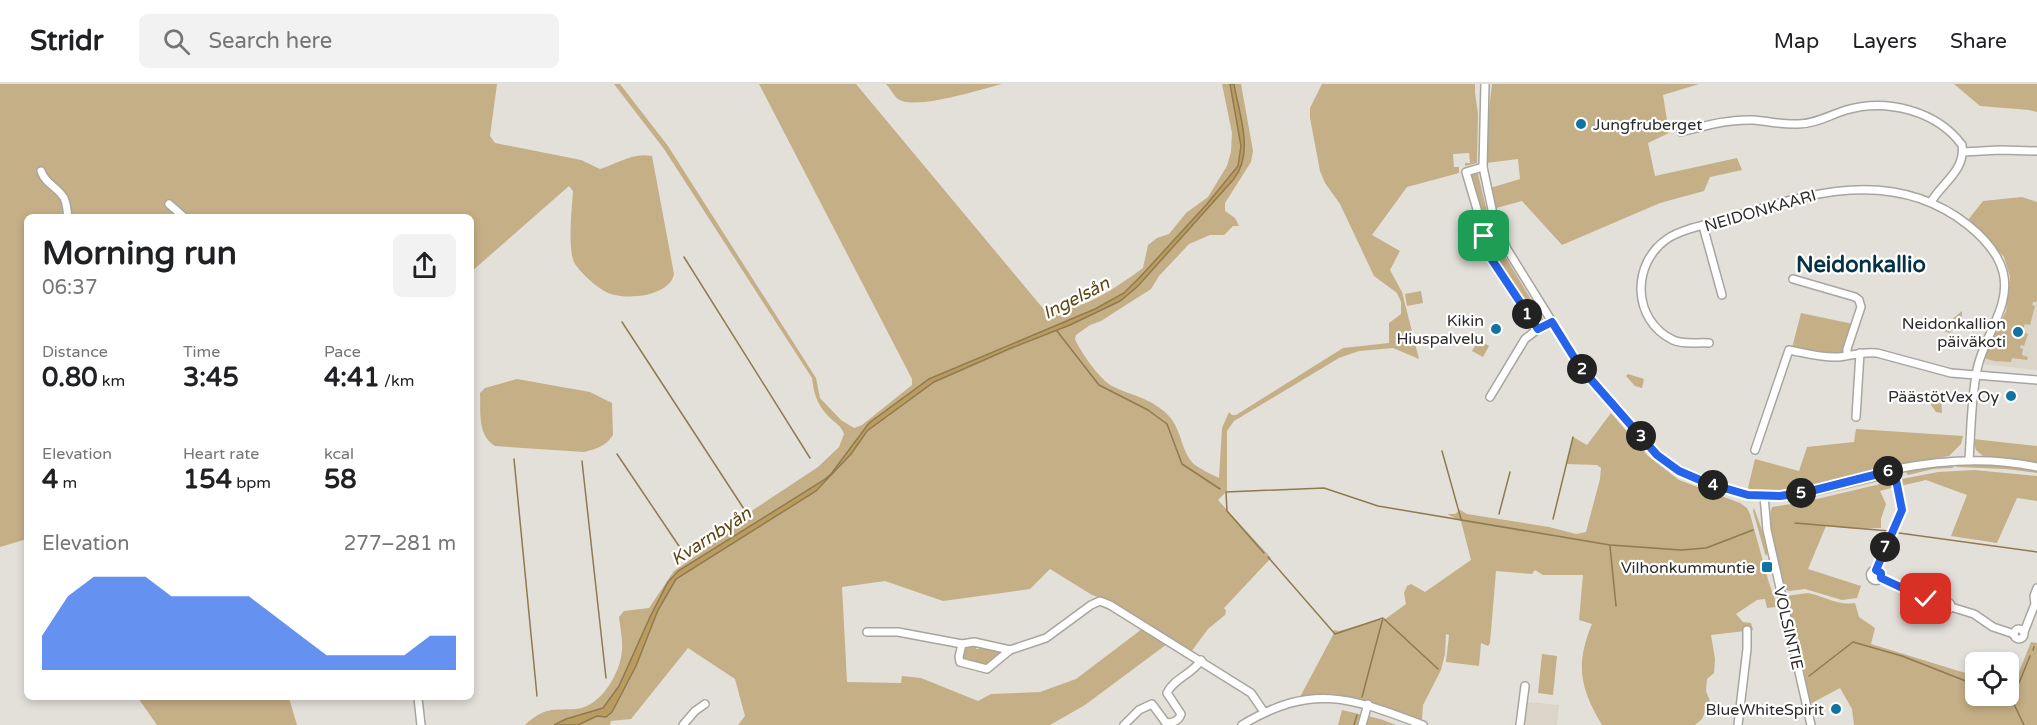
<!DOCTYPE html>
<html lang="en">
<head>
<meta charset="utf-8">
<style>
	body { margin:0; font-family:"Varela Round",sans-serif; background:#f2f2f2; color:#202124; height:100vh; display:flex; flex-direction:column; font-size:22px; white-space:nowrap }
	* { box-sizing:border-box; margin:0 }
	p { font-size:20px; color:#757577 }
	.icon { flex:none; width:33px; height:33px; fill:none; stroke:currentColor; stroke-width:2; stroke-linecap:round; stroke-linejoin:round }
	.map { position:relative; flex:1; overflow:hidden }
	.sheet { position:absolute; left:24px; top:130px; width:450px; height:486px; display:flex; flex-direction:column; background:#fff; border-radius:9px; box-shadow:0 3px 9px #0003 }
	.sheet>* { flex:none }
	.buttons { position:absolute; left:1965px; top:568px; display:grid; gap:12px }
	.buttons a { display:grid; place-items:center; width:54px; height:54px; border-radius:9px; background:#fff; box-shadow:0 3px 9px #0003; font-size:30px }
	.pin { position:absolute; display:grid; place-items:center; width:51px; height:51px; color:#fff; margin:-26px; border-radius:12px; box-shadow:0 3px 9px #0006 }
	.km { position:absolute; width:30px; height:30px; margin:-15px; border-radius:50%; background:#222; color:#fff; font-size:16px; line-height:30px; text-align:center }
	.round { display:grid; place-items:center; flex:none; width:63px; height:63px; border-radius:9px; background:#f2f2f2 }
	.head { display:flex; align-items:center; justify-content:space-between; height:102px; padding:0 18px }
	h1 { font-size:33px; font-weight:700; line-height:45px }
	.figures { display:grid; grid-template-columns:repeat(3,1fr); gap:9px; height:102px; padding:6px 18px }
	.figures div { display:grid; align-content:center }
	.figures b { font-size:26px; font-weight:700 }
	.figures small { font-size:16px; font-weight:400 }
	.figures p { font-size:16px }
	.chart { height:168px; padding:12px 18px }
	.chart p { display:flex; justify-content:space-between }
	.chart svg { width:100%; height:108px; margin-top:6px; fill:#2563eb; opacity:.7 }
	header { display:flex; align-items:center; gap:36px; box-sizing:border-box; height:84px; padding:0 30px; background:#fff; border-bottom:2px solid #e0e0e0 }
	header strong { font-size:28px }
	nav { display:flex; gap:33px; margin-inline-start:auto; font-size:21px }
	.search { width:420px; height:54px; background:#f2f2f2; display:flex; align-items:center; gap:15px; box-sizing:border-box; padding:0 21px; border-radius:9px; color:#757577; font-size:22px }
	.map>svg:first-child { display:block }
</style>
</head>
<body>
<header>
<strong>Stridr</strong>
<div class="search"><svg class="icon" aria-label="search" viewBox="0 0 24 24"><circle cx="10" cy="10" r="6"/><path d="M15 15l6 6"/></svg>Search here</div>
<nav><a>Map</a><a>Layers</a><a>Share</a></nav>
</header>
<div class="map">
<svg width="2037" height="641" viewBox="0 0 2037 641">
	<rect width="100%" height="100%" fill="#e3e0da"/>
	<!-- built -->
	<g fill="#dad5c8">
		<path d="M2037 208V286L1981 280 1984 274 1991 275Z"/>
		<path d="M1528 618 1559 621 1557 641H1525Z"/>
	</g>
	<!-- green -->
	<g fill="#c4af86">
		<path d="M0 0H497L490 52 495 59 581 76 600 85C617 80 633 68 652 72L674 190C670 213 623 217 606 208 595 202 582 190 575 180 567 167 572 123 573 107L569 102 471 188V134H27V455L0 463Z"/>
		<path d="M614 0H620L668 62 816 294 820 314 841 336 854 344 862 341 912 301V295L759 0H856L1046 228C1083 227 1114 205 1143 184L1148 161 1157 154 1169 150 1186 129 1208 113 1227 82 1231 68 1232 49 1222 0H1230L1241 62 1238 82 1190 140 1141 192 1124 209 1094 225 929 295 869 339 831 390 824 396 673 491 650 533 619 602 603 624 566 635 554 641H525C544 623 553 626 576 625 601 623 621 588 622 566 623 555 620 544 619 533L624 527 649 524 674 487 741 440 753 426 818 383 839 363 844 350C841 341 835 339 829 333 817 321 814 310 812 294L664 65Z"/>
		<path d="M886 0H1002C982 5 914 27 898 15 894 12 890 4 886 0Z"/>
		<path d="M1234 0H1241L1253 67 1251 78 1225 119V127L1235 134 1239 142H1233L1224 151H1210L1189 160 1159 192 1151 205 1101 237 1090 241 1076 251 1075 255C1080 267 1100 296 1112 302 1132 312 1152 314 1169 332 1182 346 1181 369 1195 381 1202 386 1211 390 1219 394L1222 344 1229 328 1232 331H1236L1343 264 1389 259V239L1401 230V218L1397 209 1374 192 1340 120 1325 99 1320 87 1310 34V24L1322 0H1475V9L1478 30 1477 79 1465 82V79H1470L1469 69 1453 70 1454 83H1459V89L1407 103 1372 151 1400 167 1390 186 1402 208 1419 275 1393 264 1359 267 1339 274 1234 337 1227 347V407L1218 416 1271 474 1224 524 1226 527 1225 531 1208 545 1191 568 1106 516 1092 511 1050 485 1030 505 943 517 885 497 842 503 847 598 901 599 902 592 921 594 978 617 991 610 1040 608 1076 595 1142 545 1167 560 1085 621 1050 641H738L745 632 735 595 688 564 631 635 611 637 610 641H578L597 632H608L612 628 636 582 658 526 676 495 816 407 851 370 867 347 934 298 1009 265 1070 241 1120 217 1137 203 1238 90 1244 52Z"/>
		<path d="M1492 0H1699L1663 11 1669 49 1648 59 1655 92 1737 74 1742 86 1710 93 1704 107 1660 119 1562 161 1522 117 1496 124 1490 104 1520 95 1518 75 1486 79 1487 42Z"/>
		<path d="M1954 0H2037V28L2029 26 1980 22Z"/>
		<path d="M1473 89 1478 90 1488 132 1500 164 1543 235 1541 240H1537L1494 175 1470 92Z"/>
		<path d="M2022 113 2037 118V216L2036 218H2033L2032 221 2035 222 2030 241 2025 240 2022 248 2028 250 2024 262 2021 261 2020 264 2023 265 2022 271 2028 273 2027 276 2012 274 2011 278 1994 277 1984 274 2006 227 2010 193 2004 173 1968 136 1983 117Z"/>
		<path d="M1421 207 1423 219 1407 222 1405 210Z"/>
		<path d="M1962 227C1963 237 1957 244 1949 249L1940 245Z"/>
		<path d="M1801 229 1853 240 1843 269H1821L1792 264Z"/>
		<path d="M1479 256 1489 262 1483 273 1472 267Z"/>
		<path d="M1628 290 1644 295 1642 304 1635 302 1626 292Z"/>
		<path d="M517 295 590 308 612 319 613 351C606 362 596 365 584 368L495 362C477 351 481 328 480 309L485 304Z"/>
		<path d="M1935 311 1941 314 1942 329 1936 328 1931 321 1932 313Z"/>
		<path d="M1611 329 1648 372 1679 396 1740 419 1747 424 1750 430 1769 499 1777 521 1776 523 1767 524 1765 515 1757 516 1736 530 1743 538 1751 539 1753 546 1711 551 1715 575 1714 589 1707 595 1706 607 1710 617 1702 635 1695 641H1602C1580 604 1575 581 1592 540L1579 536 1583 491H1543L1535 486 1532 490 1496 487 1490 559 1488 562 1481 559 1479 582 1446 578 1449 551 1446 550 1445 570 1441 586 1423 621 1422 637C1379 620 1347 608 1300 613L1333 551 1334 546 1339 547 1378 536H1384L1406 520 1404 509 1407 502 1411 500 1425 508 1471 476 1461 437 1447 430H1455L1460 426 1467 430 1549 443 1576 450 1586 448 1600 395 1601 384 1597 381 1566 380 1573 353 1587 361Z"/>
		<path d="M1856 345 1963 352 1961 360 1949 372 1883 384 1809 404 1788 408 1752 407 1748 404 1755 375 1799 387 1807 363 1854 358Z"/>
		<path d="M1973 355 2037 362V379L1983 372 1976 366Z"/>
		<path d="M1977 380 2006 381 2037 386V389L2006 385 1957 383V381Z"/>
		<path d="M1953 382V384L1933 385 1908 391 1906 389 1910 386Z"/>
		<path d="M1974 386 2037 392V417L2017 414 1997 459 1951 452 1967 411 1926 396 1900 402V398L1902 395 1938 388Z"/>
		<path d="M1880 392 1888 395 1813 413 1821 408Z"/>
		<path d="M1889 398 1894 400 1895 403 1880 407 1886 420 1881 435V444L1857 445 1826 442 1808 485 1861 502 1857 514 1842 516 1805 505 1789 507 1785 505 1782 499C1778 479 1766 441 1772 423L1804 418Z"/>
		<path d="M1754 424 1767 460V472L1765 470 1753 427Z"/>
		<path d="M1808 509C1824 512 1838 522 1855 519L1859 533 1875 544 1871 560 1975 592 1976 612H2008L2009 602 2013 603 2031 558 2037 559V641H1854L1852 625 1840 604 1810 620 1797 548 1790 535 1786 512Z"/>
		<path d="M965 561H977L976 565H979L980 562 1004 568 989 582 963 578 962 566Z"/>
		<path d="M1542 570 1557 572 1553 611 1538 609Z"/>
		<path d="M138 614H289L297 641H157Z"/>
		<path d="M1342 626 1380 635 1396 641H1338Z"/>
	</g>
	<!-- water -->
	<path fill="#bb9c5f" stroke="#907a4f" stroke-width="1.5" d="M1230 0H1234C1239 31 1255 69 1233 96L1137 203 1120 217 1070 241 1009 265 934 298 867 347 851 370 816 407 676 495 658 526 636 582 612 628 606 633 597 632 578 641H554L566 635 603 624 619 602 650 533 668 498 678 487 824 396 831 390 869 339 929 295 1095 225 1124 209 1141 192 1207 120 1238 82 1241 62Z"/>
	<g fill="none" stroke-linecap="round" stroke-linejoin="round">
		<!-- stream -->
		<g stroke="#907a4f" stroke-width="1.5">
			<path d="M684 173 810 374"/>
			<path d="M622 238 744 425"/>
			<path d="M1057 247 1099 301 1148 326 1167 340 1182 380 1220 405"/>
			<path d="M1442 367 1461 435"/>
			<path d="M617 370 683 468"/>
			<path d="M514 375 537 612"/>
			<path d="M582 377 606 594"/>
			<path d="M1499 430 1510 388"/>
			<path d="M1553 435 1573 353"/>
			<path d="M1795 439 1889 447"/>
			<path d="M1899 449 2037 468"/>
			<path d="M1610 462 1616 522"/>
			<path d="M1264 469 1227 427 1226 408 1324 404 1378 422 1610 461 1681 466 1706 464 1753 446"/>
			<path d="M1268 473 1335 550 1383 534 1362 613"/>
			<path d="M1384 535 1438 585"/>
			<path d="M2033 566 2034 563"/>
			<path d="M1809 592 1853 558 1902 572 1976 601"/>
			<path d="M2006 612 2012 616 2024 641"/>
			<path d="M2012 616 2030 572"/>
			<path d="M1354 641 1357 631"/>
		</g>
		<defs>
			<g id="minor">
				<path d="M1485 0 1483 83 1493 130 1507 165 1580 283 1657 371C1674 385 1695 395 1717 402 1727 405 1738 409 1748 411 1799 418 1848 395 1896 385 1942 376 1991 373 2037 383"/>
				<path d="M1681 48C1704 42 1728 35 1753 36 1768 37 1783 41 1798 40 1815 40 1830 31 1846 26 1887 14 1937 27 1962 61 1966 86 1942 99 1931 118"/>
				<path d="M1963 68 2000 66 2037 67"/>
				<path d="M1483 83 1466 88 1492 176 1538 245"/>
				<path d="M41 87C46 101 57 102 64 114 67 120 67 127 68 134"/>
				<path d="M169 120 185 134"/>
				<path d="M1703 142 1722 211"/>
				<path d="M1793 195 1855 213 1859 216 1861 223 1847 265V271"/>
				<path d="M1709 259C1698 258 1683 261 1673 256 1632 236 1631 180 1667 155 1683 144 1708 141 1727 135 1808 109 1894 82 1968 141 1983 153 1998 169 2003 188 2012 222 1983 253 1977 286 1971 315 1971 347 1969 376"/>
				<path d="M1490 313 1525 255 1538 245 1552 238"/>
				<path d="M1856 333 1860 269"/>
				<path d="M1755 366 1789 266C1805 269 1821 274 1838 273 1851 272 1863 267 1877 269L1951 289 2037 296"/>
				<path d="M1764 412 1767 446 1811 641"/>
				<circle cx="1876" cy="491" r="5.5"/>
				<path d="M1876 486 1902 426 1894 385"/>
				<path d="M1881 494 1943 522"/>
				<circle cx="1947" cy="522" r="4"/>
				<path d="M1951 523 1974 530 1993 543 2014 550"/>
				<circle cx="2019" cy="550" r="5"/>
				<path d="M867 548H898L962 560 974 558 1010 566 1046 554 1091 521 1100 517 1110 521 1251 609 1264 628"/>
				<path d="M2024 548 2035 520 2034 512 2037 504"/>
				<path d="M962 560 959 573 960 578 987 585 1010 566"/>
				<path d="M418 614 421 641"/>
				<path d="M683 641 695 627 705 620"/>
				<path d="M1124 641 1139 626 1152 620 1166 639C1172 639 1179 637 1181 630L1167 609C1174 594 1193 590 1201 576"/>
				<path d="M1242 641C1313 598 1351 614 1423 641"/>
				<path d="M1362 641 1368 620"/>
				<path d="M1520 641 1525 602"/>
				<path d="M1738 641 1747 565V546"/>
			</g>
		</defs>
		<!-- minor casing -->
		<use href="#minor" stroke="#a8a59f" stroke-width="10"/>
		<!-- minor -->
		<use href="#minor" stroke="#fff" stroke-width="7"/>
	</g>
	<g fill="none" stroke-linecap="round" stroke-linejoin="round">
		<defs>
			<path id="route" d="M1484 152 1492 176 1538 245 1552 238 1580 283 1657 371 1679 387 1707 399 1748 411 1780 412 1807 408 1894 386 1902 426 1876 486 1881 489V494L1926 515"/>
		</defs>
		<!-- route casing -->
		<use href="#route" stroke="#fff" stroke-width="12"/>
		<!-- route -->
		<use href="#route" stroke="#2563eb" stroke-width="8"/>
	</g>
	<!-- markers -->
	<g fill="#1173a0" stroke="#fff" stroke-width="2">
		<circle cx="1581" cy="40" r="6"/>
		<circle cx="1496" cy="245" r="6"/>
		<circle cx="2018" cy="248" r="6"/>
		<circle cx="2011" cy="312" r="6"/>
		<rect x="1761" y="477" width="12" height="12" rx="3"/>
		<circle cx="1836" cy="625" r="6"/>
	</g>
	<g text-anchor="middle" stroke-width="4.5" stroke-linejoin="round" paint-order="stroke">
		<!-- poi labels -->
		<g font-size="16" fill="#2d2c2a" stroke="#fff" text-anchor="end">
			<text x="1593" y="46" text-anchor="start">Jungfruberget</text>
			<text x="1484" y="242">Kikin<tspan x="1484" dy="18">Hiuspalvelu</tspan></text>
			<text x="2006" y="245">Neidonkallion<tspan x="2006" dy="18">päiväkoti</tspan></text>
			<text x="1999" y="318">PäästötVex Oy</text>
			<text x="1755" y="489">Vilhonkummuntie</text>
			<text x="1824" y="631">BlueWhiteSpirit</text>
		</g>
		<!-- street labels -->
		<g font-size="16" fill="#2d2c2a" stroke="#fff">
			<text transform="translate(1760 126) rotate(-16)" y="6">NEIDONKAARI</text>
			<text transform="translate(1789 544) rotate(77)" y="6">VOLSINTIE</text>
		</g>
		<!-- water labels -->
		<g font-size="18" font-style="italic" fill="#5c4615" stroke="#fff">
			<text transform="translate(1076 214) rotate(-27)" y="6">Ingelsån</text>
			<text transform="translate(711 452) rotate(-33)" y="6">Kvarnbyån</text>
		</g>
		<!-- district labels -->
		<g font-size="22" font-weight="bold" fill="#053247" stroke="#fff">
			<text x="1861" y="188">Neidonkallio</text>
		</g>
	</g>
</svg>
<div class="buttons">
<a><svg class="icon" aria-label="locate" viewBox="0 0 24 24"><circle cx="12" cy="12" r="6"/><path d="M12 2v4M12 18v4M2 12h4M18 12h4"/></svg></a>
</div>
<div class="pin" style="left:1484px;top:152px;background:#1e9e55"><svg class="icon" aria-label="arrive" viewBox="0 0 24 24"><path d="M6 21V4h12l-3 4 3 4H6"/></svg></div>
<div class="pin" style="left:1926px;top:515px;background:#d93025"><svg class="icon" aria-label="check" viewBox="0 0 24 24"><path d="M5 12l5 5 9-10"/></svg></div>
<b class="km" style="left:1527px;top:230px">1</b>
<b class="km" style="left:1582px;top:285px">2</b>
<b class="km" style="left:1641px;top:352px">3</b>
<b class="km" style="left:1713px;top:401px">4</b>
<b class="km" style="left:1801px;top:409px">5</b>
<b class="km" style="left:1888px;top:387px">6</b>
<b class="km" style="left:1885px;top:463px">7</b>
<section class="sheet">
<div class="head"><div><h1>Morning run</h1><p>06:37</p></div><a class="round"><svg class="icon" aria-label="share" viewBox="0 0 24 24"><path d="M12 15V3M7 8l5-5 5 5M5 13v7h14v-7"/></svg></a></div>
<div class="figures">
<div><p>Distance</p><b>0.80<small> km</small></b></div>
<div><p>Time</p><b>3:45</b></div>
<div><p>Pace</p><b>4:41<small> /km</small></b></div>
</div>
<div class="figures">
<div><p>Elevation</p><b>4<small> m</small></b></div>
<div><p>Heart rate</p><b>154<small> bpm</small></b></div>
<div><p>kcal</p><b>58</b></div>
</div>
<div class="chart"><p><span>Elevation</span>277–281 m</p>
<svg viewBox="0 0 160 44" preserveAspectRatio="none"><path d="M0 44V30L10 14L20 6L30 6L40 6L50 14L60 14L70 14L80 14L90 22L100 30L110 38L120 38L130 38L140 38L150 30L160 30V44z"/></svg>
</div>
</section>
</div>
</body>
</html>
